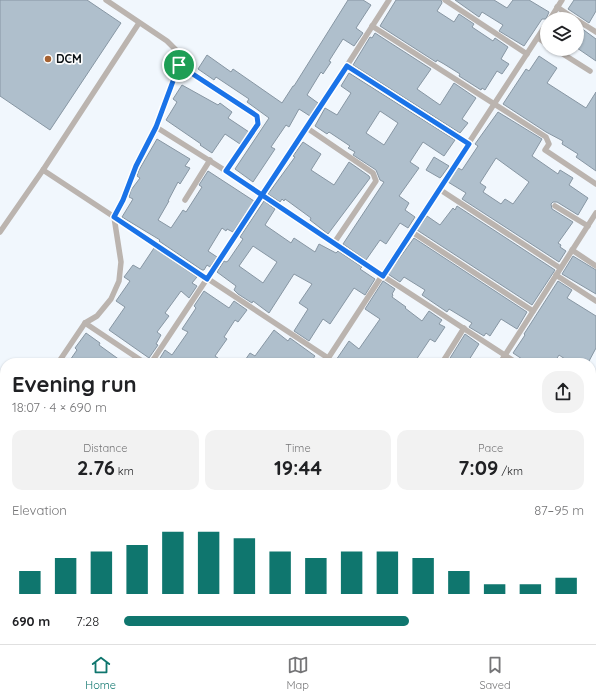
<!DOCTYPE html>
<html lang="en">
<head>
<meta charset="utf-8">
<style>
	body { margin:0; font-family:Quicksand,sans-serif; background:#f2f2f2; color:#202124; height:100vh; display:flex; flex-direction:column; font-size:15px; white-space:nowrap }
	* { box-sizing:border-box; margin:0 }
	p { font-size:13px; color:#757577 }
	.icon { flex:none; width:22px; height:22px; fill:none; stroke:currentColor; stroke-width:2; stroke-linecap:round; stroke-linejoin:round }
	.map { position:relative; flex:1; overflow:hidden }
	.details { position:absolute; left:0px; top:358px; width:596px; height:286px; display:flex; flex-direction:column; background:#fff; border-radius:16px 16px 0 0; box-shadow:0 1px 3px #0004 }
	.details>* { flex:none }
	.fabs { position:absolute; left:540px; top:12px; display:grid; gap:8px }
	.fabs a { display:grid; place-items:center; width:44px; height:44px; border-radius:50%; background:#fff; box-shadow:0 1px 3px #0004; font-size:20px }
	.pin { position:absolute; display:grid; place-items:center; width:34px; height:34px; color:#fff; margin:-17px; border:2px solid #fff; border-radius:50%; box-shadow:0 1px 4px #0007 }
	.round { display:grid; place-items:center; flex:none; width:42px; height:42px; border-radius:16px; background:#f2f2f2 }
	.headline { display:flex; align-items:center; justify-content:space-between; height:68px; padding:0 12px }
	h1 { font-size:22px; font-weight:800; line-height:30px }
	.figures { display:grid; grid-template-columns:repeat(3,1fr); gap:6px; height:68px; padding:4px 12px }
	.figures div { display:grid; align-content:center; border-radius:10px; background:#f2f2f2; text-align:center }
	.figures b { font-size:20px; font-weight:800 }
	.figures small { font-size:11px; font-weight:400 }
	.figures p { font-size:11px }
	.chart { height:112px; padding:8px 12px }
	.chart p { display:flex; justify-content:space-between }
	.chart svg { width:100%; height:72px; margin-top:4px; stroke:#0f766e; stroke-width:6 }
	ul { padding:0 12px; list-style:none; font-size:13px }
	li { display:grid; grid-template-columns:64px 48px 1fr; align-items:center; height:30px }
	li i { height:10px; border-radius:5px; background:#0f766e }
	.dock { display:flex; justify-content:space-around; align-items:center; height:56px; border-top:1px solid #e0e0e0; background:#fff; font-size:11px; color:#757577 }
	.dock a { display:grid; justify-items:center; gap:2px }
	.dock .on { color:#0f766e }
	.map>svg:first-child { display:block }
</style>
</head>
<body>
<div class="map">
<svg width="596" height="644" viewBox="0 0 596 644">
	<rect width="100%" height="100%" fill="#f1f7fd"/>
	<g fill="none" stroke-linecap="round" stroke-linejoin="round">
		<!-- river -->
		<g stroke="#6bb8f2" stroke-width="21">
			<path d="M591 585H596"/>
			<path d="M421 644 427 639"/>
		</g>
	</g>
	<!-- building -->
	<g fill="#afbfcc" stroke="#8796a3" fill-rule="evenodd">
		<path d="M0 0H87L121 23 50 130 0 96Z"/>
		<path d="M348 0H363L371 5 356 28 363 33 354 46 343 39 329 61 331 62 323 74 321 72 307 95 318 103 310 116 299 109 289 127 286 125 271 147 275 149 253 182 235 169 269 118 247 102 249 99 216 77 214 80 198 69 207 55 231 72 233 69 282 103 293 86H294Z"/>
		<path d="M396 0H441L442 3 437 11 454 22 459 14 474 24 472 27 493 41 495 38 508 47 501 59 509 64 502 74 497 71 485 90 482 88 481 90 459 76 460 74 444 64 437 60 436 62 380 26Z"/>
		<path d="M455 0H494L507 8 513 0H529L549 12 546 19H542L524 46 499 31 503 25 482 12 479 17Z"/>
		<path d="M574 0H596V11L589 23 568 9Z"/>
		<path d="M577 25 596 39V61L577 48Z"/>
		<path d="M375 33 431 69 417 89 440 105 454 83 476 98 462 119 468 123 460 133 353 65 370 37 372 38Z"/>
		<path d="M539 56 557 68 547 83 586 108 596 92V171L576 157 578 154 562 144 563 141 546 132 503 104 526 69 529 71Z"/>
		<path d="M349 73 455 140 444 156 423 142 410 162 419 168 399 196 409 203 405 210 415 217 408 228 400 223 386 244 380 240 366 260 343 244 384 182 380 180 376 170 353 155 355 152 348 148 350 146 329 132 327 134 315 126 325 108 337 115 351 93 341 86ZM380 111 398 123 384 145 366 133Z"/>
		<path d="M182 85 218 105 220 103 232 112 228 118 249 132 240 144 225 134 212 153 200 145 201 144 166 120 177 102 173 99Z"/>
		<path d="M498 112 542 139 532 156 558 174 560 170 573 178 569 185 588 198 578 215 557 202H553L551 204 552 209 573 222 558 243 561 245 560 247 566 251 559 262 462 199 466 193 448 182 458 168 462 170 478 146 475 144ZM496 158 529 182 513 204 505 199 501 204 483 192 486 187 480 183Z"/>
		<path d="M157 139 190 159 185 166 190 168 180 184 178 182 168 201H169L158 220 171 228 183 210 186 212 202 187 199 185 208 171 254 201 233 232 227 229 226 231 222 228 208 251 217 257 210 267 207 265 204 270H202L159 241 160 240 122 217 133 199 129 197 131 190 140 178 137 176 139 170Z"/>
		<path d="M303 142 321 154 311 170 334 185 349 162 369 176 370 178 328 234 310 220 311 218 285 199 284 201 282 199 280 202 268 194 295 157 293 156Z"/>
		<path d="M434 157 449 166 441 177 440 178 426 170Z"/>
		<path d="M264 201 275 209 265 225 291 243 294 238 315 252 319 244 336 253 338 251 362 267 360 269 375 279 365 295 354 288 330 324 323 319 309 341 294 331 308 309 299 303 312 284 294 274 269 313 253 301 252 303 238 294 234 290 236 286 217 272 224 261 226 262 228 261 243 239 240 237ZM253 246 277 262 263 283 239 266Z"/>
		<path d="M457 206 555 270 532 305 417 230 427 216 440 225 453 208 455 210Z"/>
		<path d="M414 238 527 312 517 329 501 319 490 336 486 333 484 336 469 327 472 323 449 309 447 312 422 295 425 290 404 277 400 282 388 274Z"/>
		<path d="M154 248 197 277 192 283 197 286 189 298 181 291 165 313 169 316 157 332 161 335 156 344 158 345 149 358 109 330 125 307 116 301 130 281 124 277 133 265 140 269Z"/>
		<path d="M573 256 596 270V294L562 274Z"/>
		<path d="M383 281 395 289 392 294 393 295 392 297 406 307 405 308 422 321 429 311 442 320 439 324 445 327 435 342 430 339 414 363H334L349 341 359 349 380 319 365 309Z"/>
		<path d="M558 281 572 290 567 298 596 316V348L588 363H571L559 355 554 363H532L527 359 525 361 513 353 525 335 524 334Z"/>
		<path d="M204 291 229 308 234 301 247 310 238 322 235 320 224 337 227 339 215 356 225 363H157L165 350 172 355 188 332 182 329 196 308 194 306Z"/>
		<path d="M274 330 288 341 290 338 315 356 310 363H243L250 353 255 356Z"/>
		<path d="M86 333 100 343 99 345 124 363H68L77 350 75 348Z"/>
		<path d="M465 334 479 344 467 363H447Z"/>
	</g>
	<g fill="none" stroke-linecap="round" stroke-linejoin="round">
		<!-- path -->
		<g stroke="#797f84" stroke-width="2" stroke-dasharray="2 2" stroke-linecap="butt">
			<path d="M591 618H596"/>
			<path d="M464 644 473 639"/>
		</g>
		<!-- lane -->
		<g stroke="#bbb4af" stroke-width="5.5">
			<path d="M445 0 527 54"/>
			<path d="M557 7 575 19"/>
			<path d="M550 19 562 0"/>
			<path d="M577 20 596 32"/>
			<path d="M372 26 546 137 549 144 545 150 596 184"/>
			<path d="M538 38 547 44"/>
			<path d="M555 49 590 71"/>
			<path d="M179 65 257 116 259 125 226 171"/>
			<path d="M347 66 469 144"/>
			<path d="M156 127 226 171 383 276 517 363"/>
			<path d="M307 128 373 173 376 181 334 243"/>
			<path d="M43 170 328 358"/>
			<path d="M439 189 560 268"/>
			<path d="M185 200 210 160"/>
			<path d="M555 206 588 226"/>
			<path d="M0 232 43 170 139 23"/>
			<path d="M412 232 533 311"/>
			<path d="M572 250 596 266"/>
			<path d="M556 275 596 301"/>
			<path d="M85 323 145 363"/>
			<path d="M58 363 85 323 97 316 111 299 119 281 121 262 114 217 123 200 136 166 156 127 179 65 178 52 167 41 106 0"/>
			<path d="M151 363 307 128 389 0"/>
			<path d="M325 363 547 23"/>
			<path d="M442 363 464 328"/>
			<path d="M500 363 596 213"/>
			<path d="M0 380 5 383"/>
			<path d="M591 404 596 396"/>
			<path d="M591 408 596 412"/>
			<path d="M591 454 596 449"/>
			<path d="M591 512H596"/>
			<path d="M0 622 5 615"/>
			<path d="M0 627 5 631"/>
			<path d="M17 639 24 644"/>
			<path d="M342 644 349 639"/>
		</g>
		<!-- street -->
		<g stroke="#bbb4af" stroke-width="11">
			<path d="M0 500 5 504"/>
			<path d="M203 639 210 644"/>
		</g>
	</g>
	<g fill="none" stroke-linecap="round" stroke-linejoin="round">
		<defs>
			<path id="route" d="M179 65 156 127 136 166 123 200 114 217 207 279 262 195 383 276 469 144 347 66 262 195 226 171 258 124 257 116 179 65"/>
		</defs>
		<!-- route casing -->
		<use href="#route" stroke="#fff" stroke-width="8"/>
		<!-- route -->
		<use href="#route" stroke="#1a73e8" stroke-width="5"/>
	</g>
	<!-- markers -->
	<circle fill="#a66232" stroke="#fff" stroke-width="1.5" cx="48" cy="59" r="4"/>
	<g text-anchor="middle" stroke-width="3.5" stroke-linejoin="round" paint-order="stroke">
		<!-- poi labels -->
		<g font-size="12" font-weight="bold" fill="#0c1216" stroke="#fff" text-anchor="start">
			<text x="56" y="63">DCM</text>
		</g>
	</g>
</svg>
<div class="fabs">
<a><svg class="icon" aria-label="layers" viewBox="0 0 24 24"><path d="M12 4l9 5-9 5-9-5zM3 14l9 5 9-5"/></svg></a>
</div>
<div class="pin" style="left:179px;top:65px;background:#1e9e55"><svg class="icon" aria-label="arrive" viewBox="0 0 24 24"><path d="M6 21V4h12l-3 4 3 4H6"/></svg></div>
<section class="details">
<div class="headline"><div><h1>Evening run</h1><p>18:07 · 4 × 690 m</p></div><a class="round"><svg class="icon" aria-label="share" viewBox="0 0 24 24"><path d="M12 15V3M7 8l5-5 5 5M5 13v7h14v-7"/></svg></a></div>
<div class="figures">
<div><p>Distance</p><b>2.76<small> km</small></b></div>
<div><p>Time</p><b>19:44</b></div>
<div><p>Pace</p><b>7:09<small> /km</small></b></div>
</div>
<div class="chart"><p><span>Elevation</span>87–95 m</p>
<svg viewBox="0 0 160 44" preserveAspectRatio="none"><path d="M5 44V30M15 44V22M25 44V18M35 44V14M45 44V6M55 44V6M65 44V10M75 44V18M85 44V22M95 44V18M105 44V18M115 44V22M125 44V30M135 44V38M145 44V38M155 44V34"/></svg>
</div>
<ul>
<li><b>690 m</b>7:28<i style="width:62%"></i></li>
</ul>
</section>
</div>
<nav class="dock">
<a class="on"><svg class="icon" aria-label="home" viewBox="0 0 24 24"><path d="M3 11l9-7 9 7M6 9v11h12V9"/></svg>Home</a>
<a><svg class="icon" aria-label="map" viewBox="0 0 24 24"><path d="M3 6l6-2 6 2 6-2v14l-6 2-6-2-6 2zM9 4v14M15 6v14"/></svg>Map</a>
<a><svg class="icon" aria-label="saved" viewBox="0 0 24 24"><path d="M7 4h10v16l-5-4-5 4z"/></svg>Saved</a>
</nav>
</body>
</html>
